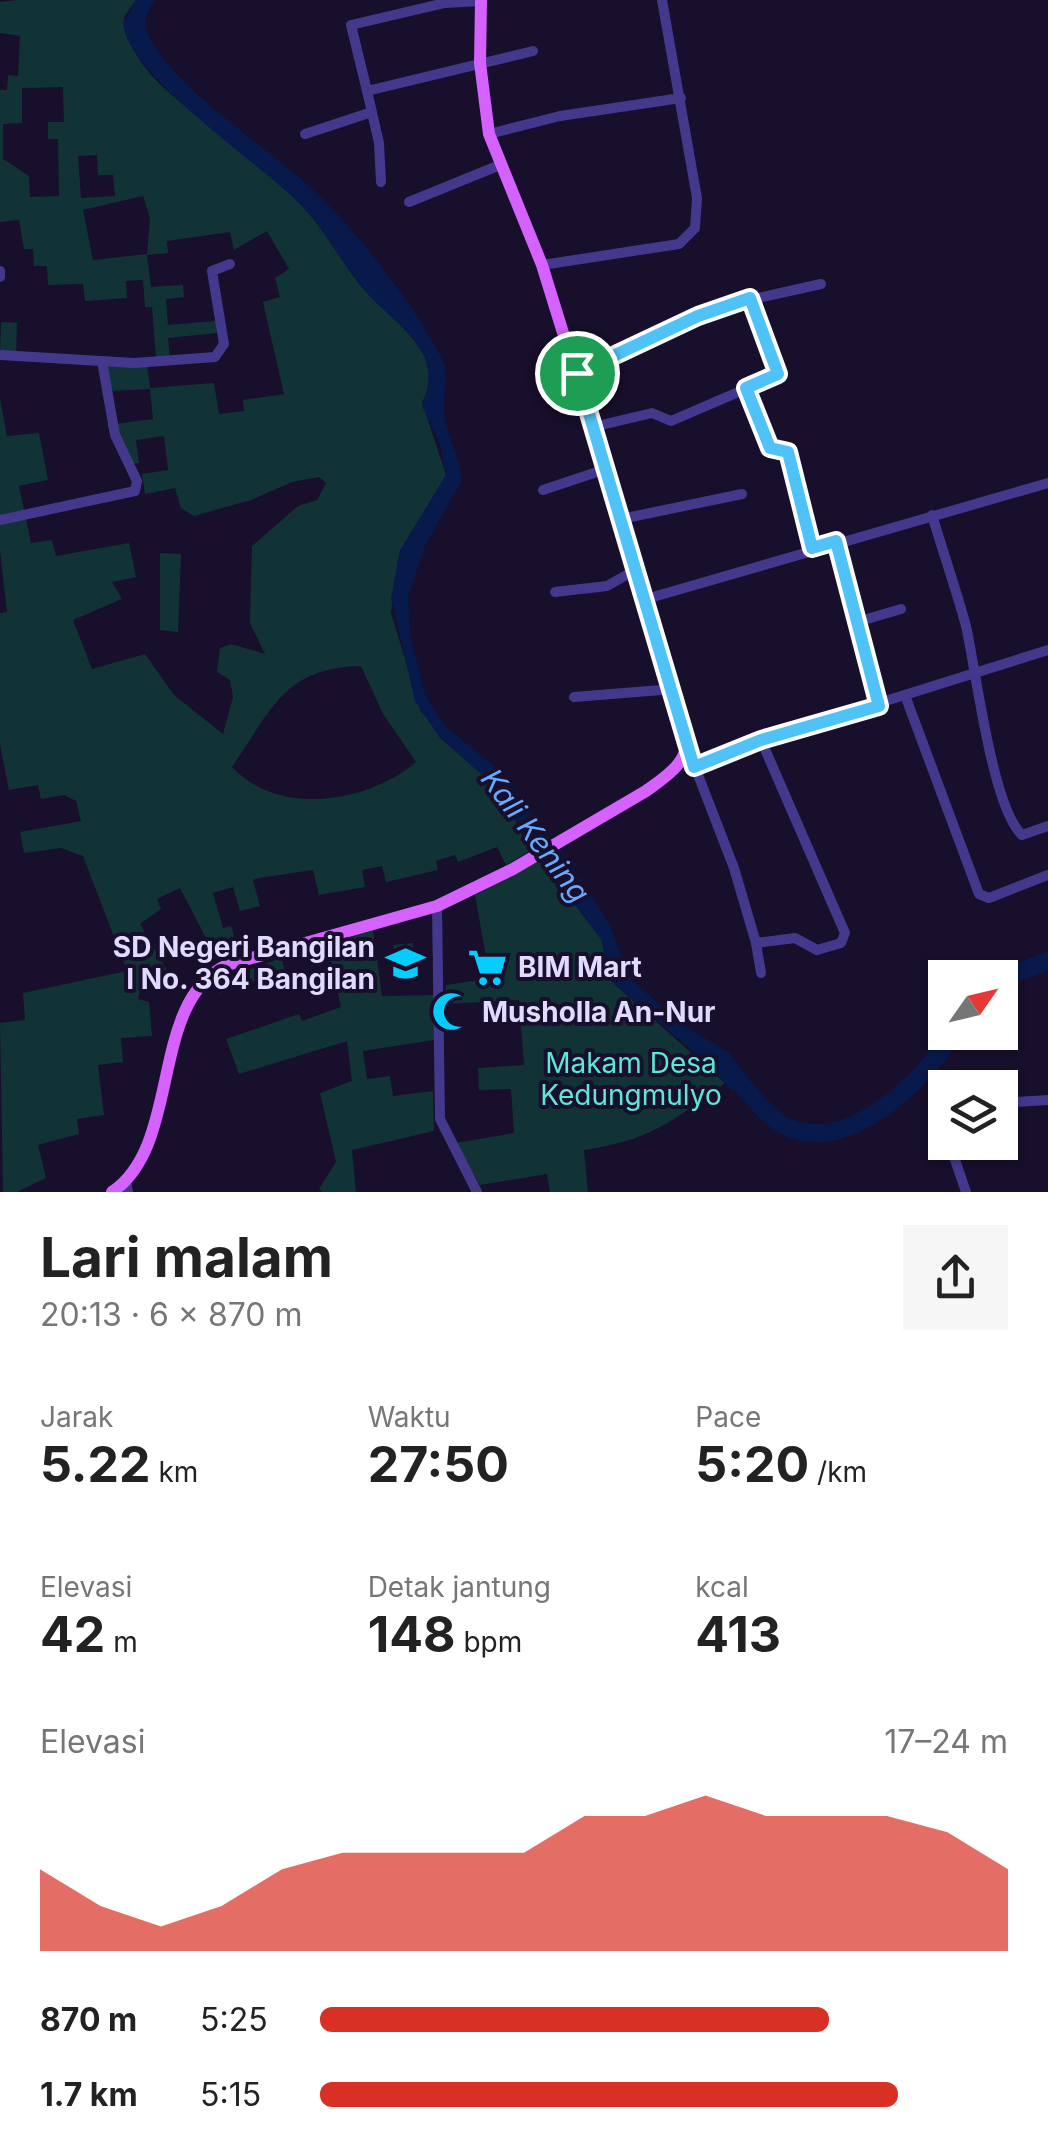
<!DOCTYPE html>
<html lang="id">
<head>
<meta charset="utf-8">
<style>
	body { margin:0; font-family:Inter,sans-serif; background:#f6f6f6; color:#222; height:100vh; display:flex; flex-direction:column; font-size:38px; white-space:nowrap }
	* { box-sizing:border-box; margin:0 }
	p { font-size:32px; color:#767676 }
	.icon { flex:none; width:55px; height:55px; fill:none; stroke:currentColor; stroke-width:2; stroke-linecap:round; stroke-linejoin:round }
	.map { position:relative; height:1192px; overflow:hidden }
	.panel { display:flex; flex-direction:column; background:#fff; flex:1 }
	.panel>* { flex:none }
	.needle { width:65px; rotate:56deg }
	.tools { position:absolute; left:928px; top:960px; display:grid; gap:20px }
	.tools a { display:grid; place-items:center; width:90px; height:90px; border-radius:0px; background:#fff; box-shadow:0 2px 8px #0004; font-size:50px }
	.pin { position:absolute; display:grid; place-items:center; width:85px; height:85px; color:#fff; margin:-42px; border:5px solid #fff; border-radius:50%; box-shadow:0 2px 10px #0007 }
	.round { display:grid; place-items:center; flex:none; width:105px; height:105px; border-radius:0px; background:#f6f6f6 }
	.headline { display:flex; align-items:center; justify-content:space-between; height:170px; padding:0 40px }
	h1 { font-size:55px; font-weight:700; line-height:75px }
	.metrics { display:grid; grid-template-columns:repeat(3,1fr); gap:15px; height:170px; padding:10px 40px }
	.metrics div { display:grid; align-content:center }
	.metrics b { font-size:50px; font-weight:700 }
	.metrics small { font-size:28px; font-weight:400 }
	.metrics p { font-size:28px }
	.chart { height:280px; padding:20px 40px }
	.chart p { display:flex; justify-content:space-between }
	.chart svg { width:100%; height:180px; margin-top:10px; fill:#d93025; opacity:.7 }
	ul { padding:0 40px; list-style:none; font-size:32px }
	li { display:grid; grid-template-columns:160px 120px 1fr; align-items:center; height:75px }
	li i { height:25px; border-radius:12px; background:#d93025 }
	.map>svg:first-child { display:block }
</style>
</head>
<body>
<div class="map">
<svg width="1048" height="1192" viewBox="0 0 1048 1192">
	<rect width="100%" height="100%" fill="#170f2b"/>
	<!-- green -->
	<g fill="#123336" fill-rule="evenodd">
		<path d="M18 0H136L124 17C129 73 188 107 229 139 255 159 279 182 302 206 329 234 344 270 371 297 397 324 449 359 422 402L446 475 398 559 391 613 421 712 498 789 533 849 506 865 497 847 458 862 455 855 436 861 438 870 386 882 382 866 362 870 365 887 319 895 313 870 259 878 253 880 260 906 240 911 233 887 213 893 223 928 231 926 238 949 216 957 180 888 157 899 161 909 140 924 179 991 143 978 138 999 149 1002 152 1036 121 1038 123 1062 98 1065 104 1115 77 1119 79 1134 38 1145 46 1178 17 1192H3L0 1023 25 1020 23 993 127 971 83 856 61 848 24 853 20 832 81 821 76 801 64 795 41 799 38 785 9 790 0 745V613L7 612 0 551V399L7 436 39 433 48 480 19 486 31 543 52 540 56 556 129 543 136 577 112 582 122 599 73 620 92 669 145 654 174 695 223 734 233 697 230 680 217 672 220 648 231 644 265 654 250 623 252 546 298 506 317 500 326 483 319 477 292 482 251 500 194 516 181 508 175 488 145 494 142 474 168 470 164 436 136 440 139 463 125 465 107 425 153 419 150 389 110 391 107 365H147L150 388 214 383 219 414 244 411 243 400 284 394 263 302 280 297 275 278 289 269 267 231 234 250 230 232 167 241 168 253 147 255 151 287 183 285 184 297 166 299 168 325 216 321 217 333 168 338 170 357 156 358 152 307H145L143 280 126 281 127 298 85 301 83 284 48 285 47 266H34L33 249H24L19 220 0 222V90H7L8 75 18 76 20 36 0 33V2ZM63 87 64 122H48V139H58L59 196 30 197 29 176 3 159V124L22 123V88ZM97 155 98 175H113L115 196 81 198 78 156ZM143 196 150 218 147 254 93 260 83 210ZM361 666 383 714 416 762C369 802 280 818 232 767 272 710 283 668 361 666Z"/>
		<path d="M1 322 17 323 16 358 0 357Z"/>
		<path d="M160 553 181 554 178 632 160 630Z"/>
		<path d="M541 860 601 939 612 982 725 1083C672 1121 652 1140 584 1150L588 1192H550L547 1174 480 1185 456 1143 514 1133 511 1089 479 1090 478 1068 524 1065 519 1000 445 1004 446 985 505 976 501 955 486 957 475 895Z"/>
		<path d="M373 930 382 996 434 995V1040L363 1051 367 1079 390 1076 393 1096 433 1091 434 1131 352 1150 356 1192H322L319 1189 336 1162 320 1093 352 1081 347 1041 239 1074 226 1039 299 1014 302 1021 341 1007 327 944Z"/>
		<path d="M413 943 416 974 396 976 393 945Z"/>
		<path d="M281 958 285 970 219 994 216 982Z"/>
	</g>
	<!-- water -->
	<path fill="#08194c" d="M136 0H156C147 10 142 21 148 34 173 87 265 146 309 186 355 228 411 300 440 355 451 376 444 385 444 406 443 430 460 455 462 480L425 546 408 597 410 634 425 694 444 725 499 770 568 860 610 925 630 978 680 1023 728 1052 749 1078 733 1092 696 1054 612 982 601 939 524 838 498 789 440 738 415 701 391 598 400 550 446 475 440 445 422 406C445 349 401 330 367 293 343 266 328 233 303 207 262 164 127 76 123 23Z"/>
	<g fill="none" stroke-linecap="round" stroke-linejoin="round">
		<!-- river -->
		<g stroke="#08194c" stroke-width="18">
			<path d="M1000 979 1048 961"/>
			<path d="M728 1070C747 1087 761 1112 783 1125 847 1159 923 1080 955 1032"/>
		</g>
		<!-- minor -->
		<g stroke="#44388d" stroke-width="10">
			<path d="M481 1 445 3 351 25 367 91 533 51"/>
			<path d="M367 91 379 143 381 182"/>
			<path d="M305 134 372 112"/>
			<path d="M489 134 560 116 681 98"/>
			<path d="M409 202 500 165"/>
			<path d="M542 265 679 244 695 228 697 198 662 0"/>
			<path d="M0 271V277"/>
			<path d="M0 355 134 363 215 357 224 344 212 271 230 264"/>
			<path d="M577 373 726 305 821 284"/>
			<path d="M746 388 770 448 788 452 812 548"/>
			<path d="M593 427 652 413 671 421 778 375 750 298"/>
			<path d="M543 490 606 469"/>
			<path d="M932 515C943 552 956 589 966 626 976 670 992 807 1022 835L1048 826"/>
			<path d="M621 519 742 494"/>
			<path d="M0 520 135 491 137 481 115 435 102 361"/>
			<path d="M836 541 879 706"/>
			<path d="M555 592 607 586 637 569"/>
			<path d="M646 599 1048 483"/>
			<path d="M857 622 901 609"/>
			<path d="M574 697 674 689"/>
			<path d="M906 698 979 894 989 898 1048 875"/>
			<path d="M688 749 734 868 756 943 795 938 817 950 841 943 845 933 761 740"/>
			<path d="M694 767 761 740 1048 650"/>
			<path d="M437 906 440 1119 477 1192"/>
			<path d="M756 943 761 973"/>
			<path d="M1000 1103 1048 1100"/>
			<path d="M943 1126 945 1132"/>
			<path d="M949 1142 966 1192"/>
			<path d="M126 1182 128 1192"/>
		</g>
		<!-- major -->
		<path stroke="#d561ff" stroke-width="12" d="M112 1192C183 1144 148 1002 227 965L437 906 513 869 646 791C667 776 691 761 687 733L542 265 489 134 480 63 481 0"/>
	</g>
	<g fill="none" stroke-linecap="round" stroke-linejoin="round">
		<defs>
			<path id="route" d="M750 298 778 374 746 388 770 448 788 452 812 548 836 541 879 706 761 740 694 767 577 373 698 316Z"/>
		</defs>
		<!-- route casing -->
		<use href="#route" stroke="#fff" stroke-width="20"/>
		<!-- route -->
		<use href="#route" stroke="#4fc3f7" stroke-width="12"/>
	</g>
	<!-- icons -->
	<defs>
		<symbol id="school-bare" viewBox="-9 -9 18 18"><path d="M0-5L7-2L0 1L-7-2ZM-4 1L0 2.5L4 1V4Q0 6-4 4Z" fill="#06ccff" stroke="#170f2b" stroke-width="2.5" paint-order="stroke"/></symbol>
		<symbol id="supermarket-bare" viewBox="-9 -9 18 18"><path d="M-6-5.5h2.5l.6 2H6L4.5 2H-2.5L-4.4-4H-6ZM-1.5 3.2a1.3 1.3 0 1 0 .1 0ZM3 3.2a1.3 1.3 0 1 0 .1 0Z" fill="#06ccff" stroke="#170f2b" stroke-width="2.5" paint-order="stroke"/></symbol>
		<symbol id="mosque-bare" viewBox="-9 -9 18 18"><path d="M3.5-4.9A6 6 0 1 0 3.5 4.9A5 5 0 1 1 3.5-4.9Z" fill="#06ccff" stroke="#170f2b" stroke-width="2.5" paint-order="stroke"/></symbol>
	</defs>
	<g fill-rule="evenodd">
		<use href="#school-bare" x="378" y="936" width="55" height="55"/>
		<use href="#supermarket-bare" x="460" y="940" width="55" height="55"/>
		<use href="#mosque-bare" x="424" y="984" width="55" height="55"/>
	</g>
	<g text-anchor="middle" stroke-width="8" stroke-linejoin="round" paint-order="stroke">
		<!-- poi labels -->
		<g font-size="28" font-weight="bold" fill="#e2daff" stroke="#170f2b" text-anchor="start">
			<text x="375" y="957" text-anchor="end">SD Negeri Bangilan<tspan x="375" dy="32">I No. 364 Bangilan</tspan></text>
			<text x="518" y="977">BIM Mart</text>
			<text x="482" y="1022">Musholla An-Nur</text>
		</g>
		<!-- park labels -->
		<g font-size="28" fill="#5de7d4" stroke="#170f2b">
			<text x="631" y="1073">Makam Desa<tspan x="631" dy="32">Kedungmulyo</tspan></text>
		</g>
		<!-- water labels -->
		<g font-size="30" font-style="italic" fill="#68a9ff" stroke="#170f2b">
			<text transform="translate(535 836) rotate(53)" y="10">Kali Kening</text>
		</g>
	</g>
</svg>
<div class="tools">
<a><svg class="needle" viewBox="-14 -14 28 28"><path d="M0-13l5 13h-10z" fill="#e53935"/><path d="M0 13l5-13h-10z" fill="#767676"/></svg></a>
<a><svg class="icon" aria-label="layers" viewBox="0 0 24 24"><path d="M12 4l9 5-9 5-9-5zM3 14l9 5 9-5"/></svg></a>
</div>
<div class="pin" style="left:577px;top:373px;background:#1e9e55"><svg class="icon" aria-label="arrive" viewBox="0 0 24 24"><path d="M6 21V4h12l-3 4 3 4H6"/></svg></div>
</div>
<section class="panel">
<div class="headline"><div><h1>Lari malam</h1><p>20:13 · 6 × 870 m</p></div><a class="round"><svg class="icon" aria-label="share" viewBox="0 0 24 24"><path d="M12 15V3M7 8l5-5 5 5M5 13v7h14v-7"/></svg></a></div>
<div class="metrics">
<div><p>Jarak</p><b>5.22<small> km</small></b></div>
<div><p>Waktu</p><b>27:50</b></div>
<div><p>Pace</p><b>5:20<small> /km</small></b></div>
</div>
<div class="metrics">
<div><p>Elevasi</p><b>42<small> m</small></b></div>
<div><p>Detak jantung</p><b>148<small> bpm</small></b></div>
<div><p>kcal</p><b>413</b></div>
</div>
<div class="chart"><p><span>Elevasi</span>17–24 m</p>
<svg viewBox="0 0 160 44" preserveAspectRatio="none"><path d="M0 44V24L10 33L20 38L30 33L40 24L50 20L60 20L70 20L80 20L90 11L100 11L110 6L120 11L130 11L140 11L150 15L160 24V44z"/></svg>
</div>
<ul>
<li><b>870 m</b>5:25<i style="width:74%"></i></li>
<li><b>1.7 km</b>5:15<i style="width:84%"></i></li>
</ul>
</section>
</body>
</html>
